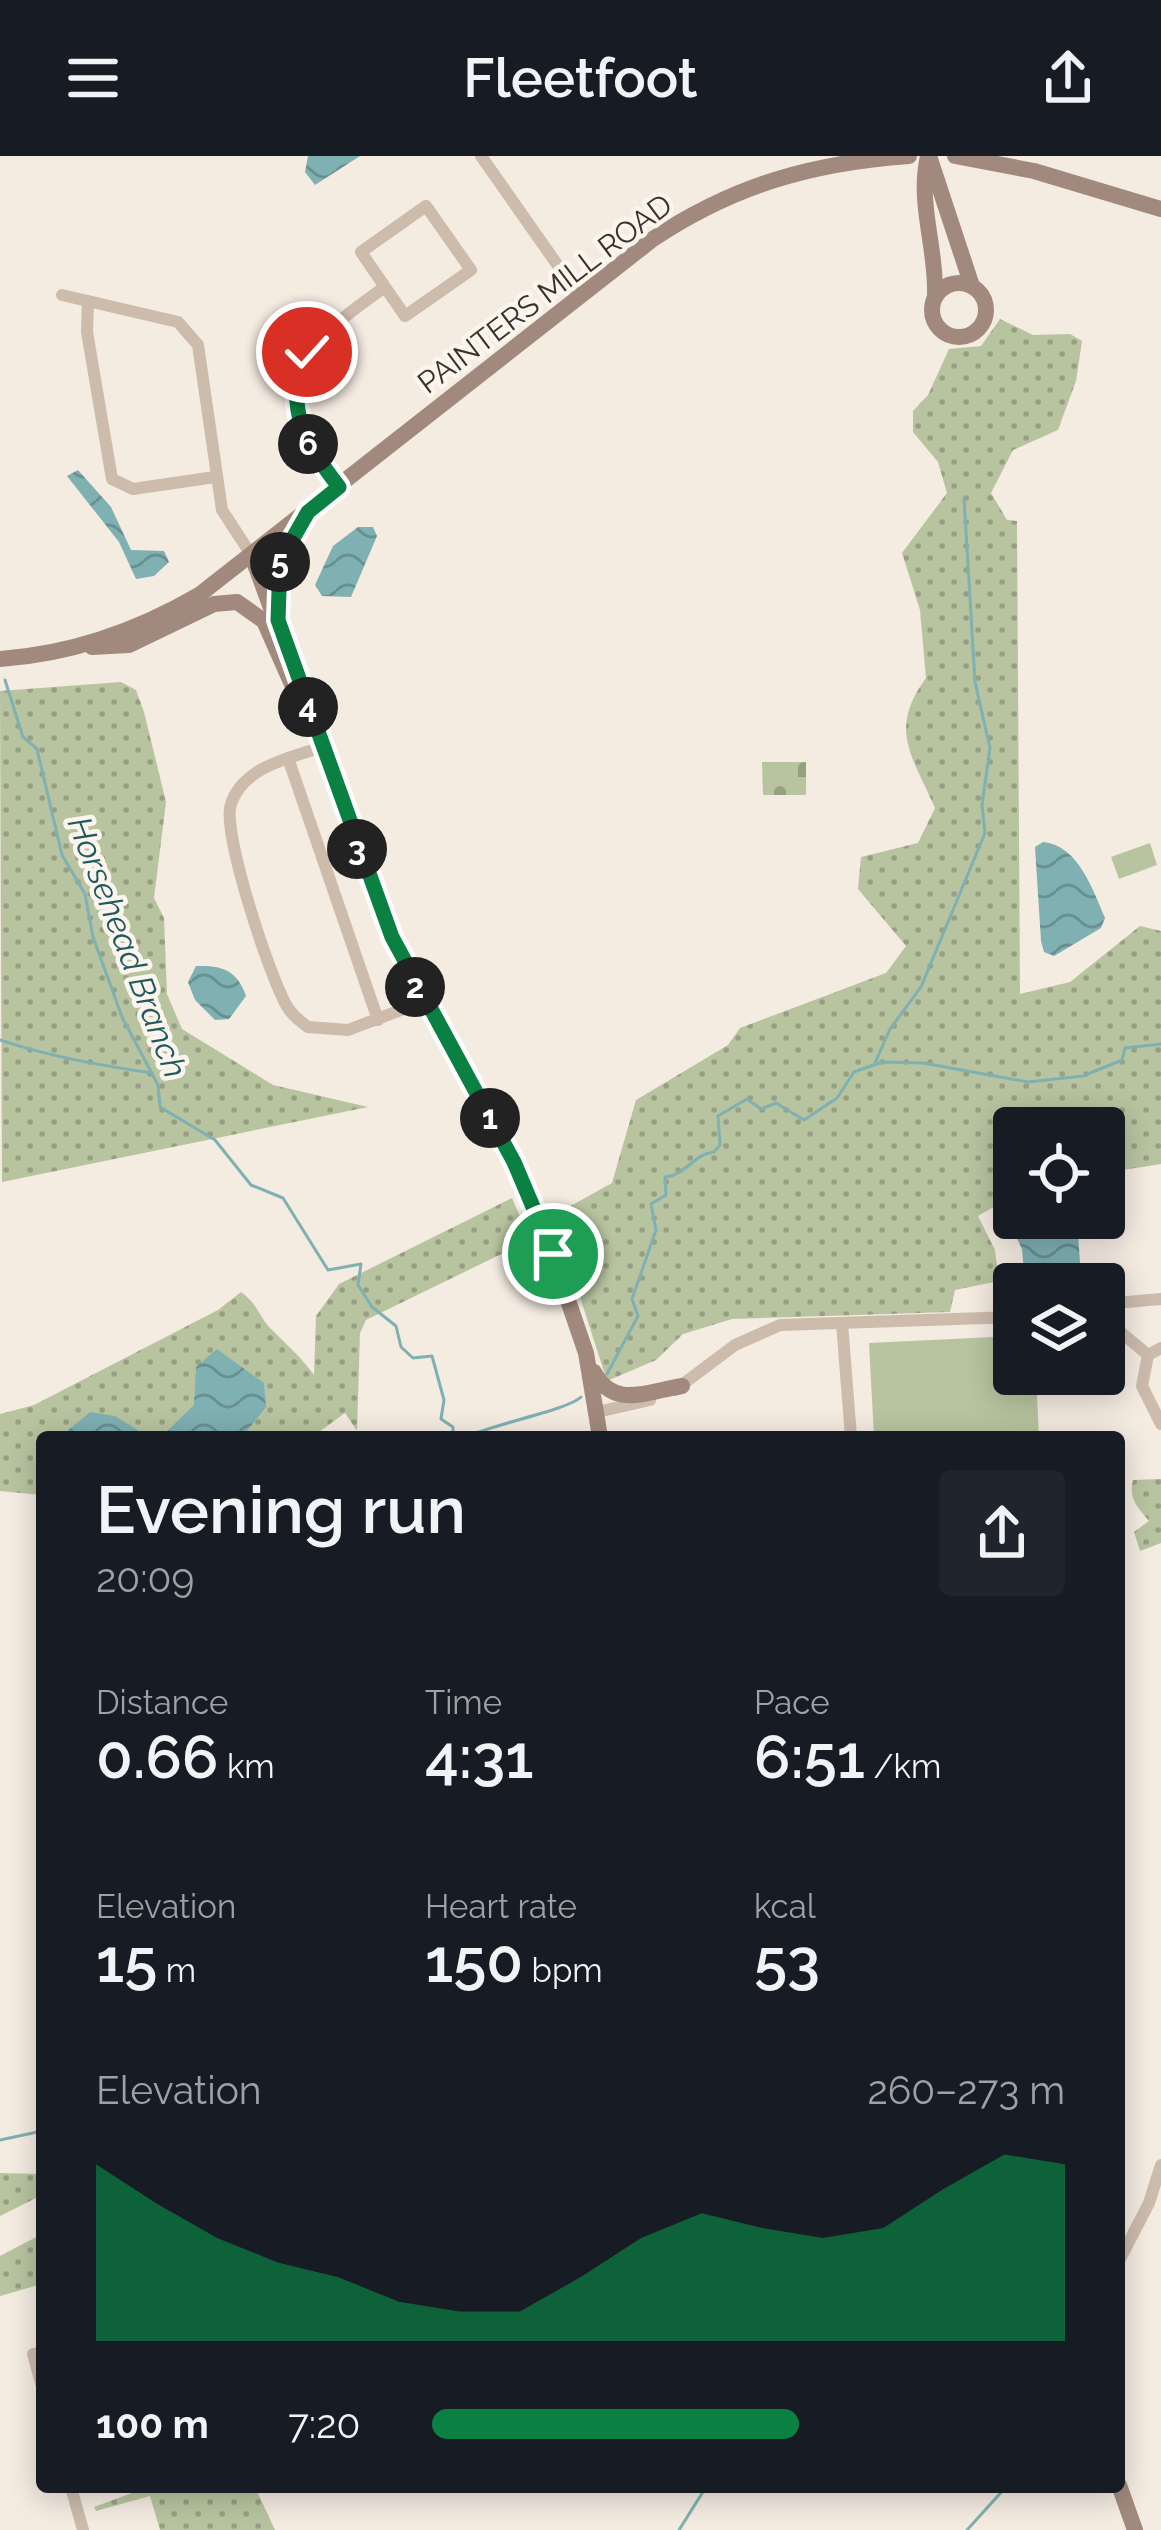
<!DOCTYPE html>
<html lang="en">
<head>
<meta charset="utf-8">
<style>
	body { margin:0; font-family:Raleway,sans-serif; background:#20242c; color:#f1f3f6; height:100vh; display:flex; flex-direction:column; font-size:45px; white-space:nowrap }
	* { box-sizing:border-box; margin:0 }
	p { font-size:39px; color:#9ea1a6 }
	.icon { flex:none; width:66px; height:66px; fill:none; stroke:currentColor; stroke-width:2; stroke-linecap:round; stroke-linejoin:round }
	.map { position:relative; flex:1; overflow:hidden }
	.sheet { position:absolute; left:36px; top:1275px; width:1089px; height:1062px; display:flex; flex-direction:column; background:#171b24; border-radius:12px; box-shadow:0 6px 30px #0003 }
	.sheet>* { flex:none }
	.tools { position:absolute; left:993px; top:951px; display:grid; gap:24px }
	.tools a { display:grid; place-items:center; width:132px; height:132px; border-radius:12px; background:#171b24; box-shadow:0 6px 30px #0003; font-size:60px }
	.pin { position:absolute; display:grid; place-items:center; width:102px; height:102px; color:#fff; margin:-51px; border:6px solid #fff; border-radius:50%; box-shadow:0 3px 12px #0007 }
	.km { position:absolute; width:60px; height:60px; margin:-30px; border-radius:50%; background:#222; color:#fff; font-size:33px; line-height:60px; text-align:center }
	.round { display:grid; place-items:center; flex:none; width:126px; height:126px; border-radius:12px; background:#20242c }
	.head { display:flex; align-items:center; justify-content:space-between; height:204px; padding:0 60px }
	h1 { font-size:66px; font-weight:600; line-height:90px }
	.stats { display:grid; grid-template-columns:repeat(3,1fr); gap:18px; height:204px; padding:12px 60px }
	.stats div { display:grid; align-content:center }
	.stats b { font-size:60px; font-weight:600 }
	.stats small { font-size:33px; font-weight:400 }
	.stats p { font-size:33px }
	.chart { height:336px; padding:24px 60px }
	.chart p { display:flex; justify-content:space-between }
	.chart svg { width:100%; height:216px; margin-top:12px; fill:#0b8043; opacity:.7 }
	ul { padding:0 60px; list-style:none; font-size:39px }
	li { display:grid; grid-template-columns:192px 144px 1fr; align-items:center; height:90px }
	li i { height:30px; border-radius:15px; background:#0b8043 }
	header { display:flex; justify-content:space-between; align-items:center; height:156px; padding:0 60px; background:#171b24; font-size:54px; font-weight:600 }
	.map>svg:first-child { display:block }
</style>
</head>
<body>
<header><svg class="icon" aria-label="menu" viewBox="0 0 24 24"><path d="M4 6h16M4 12h16M4 18h16"/></svg>Fleetfoot<svg class="icon" aria-label="share" viewBox="0 0 24 24"><path d="M12 15V3M7 8l5-5 5 5M5 13v7h14v-7"/></svg></header>
<div class="map">
<svg width="1161" height="2374" viewBox="0 0 1161 2374">
	<defs>
		<pattern id="cemetery-stones" width="16" height="16" patternUnits="userSpaceOnUse" patternTransform="scale(3)"><rect width="16" height="16" fill="#b8c4a0"/><path d="M2 7V4a2 2 0 0 1 4 0v3zM10 15v-3a2 2 0 0 1 4 0v3z" fill="#97a083"/></pattern>
		<pattern id="park-dots" width="8" height="8" patternUnits="userSpaceOnUse" patternTransform="scale(3)"><rect width="8" height="8" fill="#b8c4a0"/><path d="M2 2h.1M6 6h.1" fill="none" stroke="#97a083" stroke-width="1.8" stroke-linecap="round"/></pattern>
		<pattern id="water-waves" width="16" height="10" patternUnits="userSpaceOnUse" patternTransform="scale(3)"><rect width="16" height="10" fill="#7fb0b2"/><path d="M0 5q4-4 8 0t8 0" fill="none" stroke="#699091"/></pattern>
	</defs>
	<rect width="100%" height="100%" fill="#f4ebe1"/>
	<!-- cemetery -->
	<path fill="url(#cemetery-stones)" d="M762 606H806V639H763Z"/>
	<!-- park -->
	<g fill="url(#park-dots)">
		<path d="M1000 163 1033 179 1070 178 1082 185 1076 225 1058 274 1013 294 991 337 1007 364 1017 365 1020 838 1070 826 1140 770 1161 775V1008L1104 1017V972H1014V1051L997 1049 978 1060 995 1094 999 1125 955 1134 950 1156 732 1163 683 1178 656 1204 607 1225 561 1082 567 1052 612 1027 636 944 728 889 740 872 886 817 906 790 858 733 861 701 918 687 935 652C912 599 888 574 926 522L920 454 902 397 947 337 938 306 913 276V255L928 239 949 193 981 190Z"/>
		<path d="M121 526 136 534 144 556 166 646 154 742 164 762 167 838 182 873 273 929 368 951 2 1026 0 535Z"/>
		<path d="M512 1042 530 1084 366 1164 360 1177 357 1275 345 1257 312 1281H42V1339L0 1335V1258L34 1249 218 1154 241 1136C258 1148 259 1161 272 1174 288 1190 301 1201 314 1219L316 1160 339 1128Z"/>
		<path d="M1161 1323V1387L1140 1395 1134 1376 1149 1365C1138 1351 1128 1343 1133 1324Z"/>
		<path d="M0 2017 42 2018V2039L0 2060Z"/>
		<path d="M42 2078V2128L0 2140V2100Z"/>
		<path d="M148 2331H255L275 2374H160L150 2340 96 2355 94 2351Z"/>
	</g>
	<!-- garden -->
	<g fill="#b8c4a0">
		<path d="M1150 687 1157 709 1119 723 1111 701Z"/>
		<path d="M1014 1180V1218H1036L1039 1281H874L869 1187Z"/>
	</g>
	<!-- water -->
	<g fill="url(#water-waves)">
		<path d="M308 0H360L315 29 305 16Z"/>
		<path d="M78 314 111 351 131 394 164 395 169 406 154 420 136 423 119 386 67 320Z"/>
		<path d="M358 371H373L377 380 351 441 322 440 315 429 333 390Z"/>
		<path d="M1043 686C1078 689 1093 734 1105 762L1101 772 1054 800 1044 796 1041 785 1035 691Z"/>
		<path d="M196 810C222 809 237 814 246 840L229 863 215 864 195 844 188 826Z"/>
		<path d="M1077 1062 1081 1122 1074 1128H1025L1022 1093 1011 1070 1018 1064Z"/>
		<path d="M217 1193 264 1227 266 1251 242 1281H161L194 1249 196 1211Z"/>
		<path d="M90 1256 115 1260 149 1281H60Z"/>
	</g>
	<g fill="none" stroke-linecap="round" stroke-linejoin="round">
		<!-- stream -->
		<g stroke="#7fb0b2" stroke-width="3">
			<path d="M5 524 23 581 37 593 62 699 85 738 93 781 122 861 158 929 160 951 215 984 251 1029 283 1042 328 1114 361 1108 358 1129 372 1151 396 1170 401 1191 413 1202 432 1200 444 1244 441 1263 453 1271V1281"/>
			<path d="M0 884C50 901 101 909 151 917"/>
			<path d="M875 907 890 873 921 831 985 677 982 649 990 592 975 526 964 342"/>
			<path d="M607 1218 638 1160 632 1143 656 1074 651 1048 666 1039 665 1021C687 1019 693 998 714 996L720 989 718 960 747 943 761 953 776 947 804 964 837 942 854 916 882 906 923 907 1028 926 1083 920 1122 904 1125 892 1161 888"/>
			<path d="M466 1281C493 1268 568 1254 581 1241"/>
			<path d="M0 1984 42 1975"/>
			<path d="M679 2374 706 2331"/>
			<path d="M967 2374 1006 2331"/>
		</g>
		<!-- street -->
		<g stroke="#cdbbac" stroke-width="12">
			<path d="M481 0 580 141"/>
			<path d="M62 139 178 166 198 189 222 354 252 400"/>
			<path d="M88 145 87 176 112 323 133 333 215 321"/>
			<path d="M339 331C261 231 292 196 385 131L361 96 426 50 471 114 405 160 385 131"/>
			<path d="M322 591C289 602 243 611 231 648 221 675 271 825 288 852 293 860 301 866 308 871L348 874 422 846"/>
			<path d="M288 602 378 864"/>
			<path d="M1104 1148 1161 1143"/>
			<path d="M1104 1162 1148 1199"/>
			<path d="M842 1167 851 1281"/>
			<path d="M1161 1192 1148 1199 1142 1230 1161 1268"/>
			<path d="M675 1234 735 1189 780 1169 1014 1161"/>
			<path d="M597 1256 650 1244"/>
			<path d="M1119 2105 1149 2047 1161 2009"/>
			<path d="M42 2196 33 2198 42 2231"/>
			<path d="M71 2331 83 2374"/>
		</g>
		<!-- secondary -->
		<g stroke="#a18a7d" stroke-width="16">
			<path d="M928 0C917 48 937 92 935 141"/>
			<path d="M929 0 972 130"/>
			<path d="M955 0 1034 15 1161 53"/>
			<circle cx="959" cy="154" r="27"/>
			<path d="M252 400 391 781 538 1057 586 1197 600 1281"/>
			<path d="M278 451 280 405 304 363"/>
			<path d="M92 491 129 489 214 448 237 446 264 465 298 542"/>
			<path d="M0 503C72 498 137 475 199 439L653 83C734 29 812 7 909 0"/>
			<path d="M594 1216C614 1254 648 1235 682 1230"/>
			<path d="M1119 2329 1135 2374"/>
		</g>
	</g>
	<g fill="none" stroke-linecap="round" stroke-linejoin="round">
		<defs>
			<path id="route" d="M307 196C282 250 306 288 339 331L308 356 280 405 278 464 392 781 514 1006 553 1098"/>
		</defs>
		<!-- route casing -->
		<use href="#route" stroke="#fff" stroke-width="24"/>
		<!-- route -->
		<use href="#route" stroke="#0b8043" stroke-width="15"/>
	</g>
	<g text-anchor="middle" stroke-width="9" stroke-linejoin="round" paint-order="stroke">
		<!-- street labels -->
		<g font-size="30" fill="#3b302b" stroke="#fbf5ee">
			<text transform="translate(545 138) rotate(-37)" y="10">PAINTERS MILL ROAD</text>
		</g>
		<!-- water labels -->
		<g font-size="33" font-style="italic" fill="#1f5a5e" stroke="#fbf5ee">
			<text transform="translate(128 791) rotate(69)" y="12">Horsehead Branch</text>
		</g>
	</g>
</svg>
<div class="tools">
<a><svg class="icon" aria-label="locate" viewBox="0 0 24 24"><circle cx="12" cy="12" r="6"/><path d="M12 2v4M12 18v4M2 12h4M18 12h4"/></svg></a>
<a><svg class="icon" aria-label="layers" viewBox="0 0 24 24"><path d="M12 4l9 5-9 5-9-5zM3 14l9 5 9-5"/></svg></a>
</div>
<div class="pin" style="left:553px;top:1098px;background:#1e9e55"><svg class="icon" aria-label="arrive" viewBox="0 0 24 24"><path d="M6 21V4h12l-3 4 3 4H6"/></svg></div>
<div class="pin" style="left:307px;top:196px;background:#d93025"><svg class="icon" aria-label="check" viewBox="0 0 24 24"><path d="M5 12l5 5 9-10"/></svg></div>
<b class="km" style="left:490px;top:962px">1</b>
<b class="km" style="left:415px;top:831px">2</b>
<b class="km" style="left:357px;top:693px">3</b>
<b class="km" style="left:308px;top:551px">4</b>
<b class="km" style="left:280px;top:406px">5</b>
<b class="km" style="left:308px;top:288px">6</b>
<section class="sheet">
<div class="head"><div><h1>Evening run</h1><p>20:09</p></div><a class="round"><svg class="icon" aria-label="share" viewBox="0 0 24 24"><path d="M12 15V3M7 8l5-5 5 5M5 13v7h14v-7"/></svg></a></div>
<div class="stats">
<div><p>Distance</p><b>0.66<small> km</small></b></div>
<div><p>Time</p><b>4:31</b></div>
<div><p>Pace</p><b>6:51<small> /km</small></b></div>
</div>
<div class="stats">
<div><p>Elevation</p><b>15<small> m</small></b></div>
<div><p>Heart rate</p><b>150<small> bpm</small></b></div>
<div><p>kcal</p><b>53</b></div>
</div>
<div class="chart"><p><span>Elevation</span>260–273 m</p>
<svg viewBox="0 0 160 44" preserveAspectRatio="none"><path d="M0 44V8L10 16L20 23L30 28L40 31L50 36L60 38L70 38L80 31L90 23L100 18L110 21L120 23L130 21L140 13L150 6L160 8V44z"/></svg>
</div>
<ul>
<li><b>100 m</b>7:20<i style="width:58%"></i></li>
</ul>
</section>
</div>
</body>
</html>
